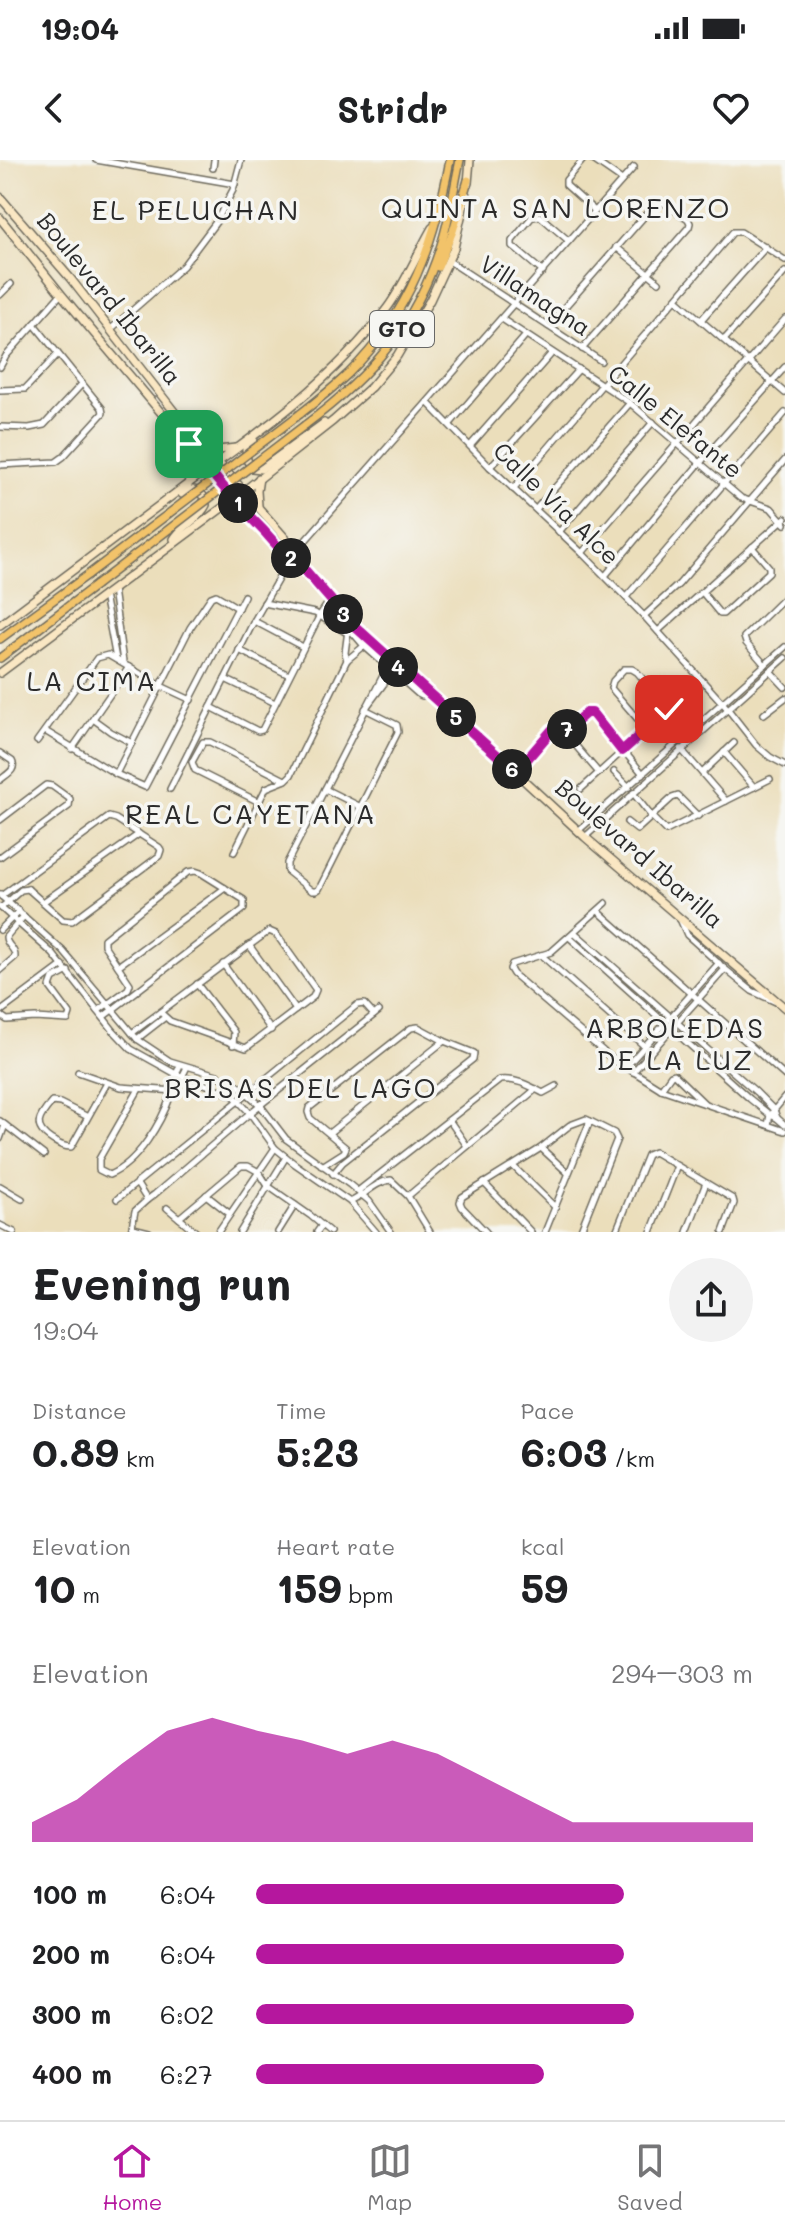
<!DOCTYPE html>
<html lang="en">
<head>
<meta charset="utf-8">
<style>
	body { margin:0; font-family:Mali,sans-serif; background:#f2f2f2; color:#202124; height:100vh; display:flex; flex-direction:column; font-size:30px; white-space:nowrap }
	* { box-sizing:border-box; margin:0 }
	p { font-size:26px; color:#757577 }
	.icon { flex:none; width:44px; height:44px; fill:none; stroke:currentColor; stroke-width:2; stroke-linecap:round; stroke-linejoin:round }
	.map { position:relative; height:1072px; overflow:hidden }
	.side { display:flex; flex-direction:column; background:#fff; flex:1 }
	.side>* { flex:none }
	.pin { position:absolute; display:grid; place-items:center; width:68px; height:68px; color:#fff; margin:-34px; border-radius:16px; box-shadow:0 4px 12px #0006 }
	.km { position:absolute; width:40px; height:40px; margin:-20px; border-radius:50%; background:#222; color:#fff; font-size:22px; line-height:40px; text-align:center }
	.round { display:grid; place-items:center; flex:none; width:84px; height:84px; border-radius:42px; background:#f2f2f2 }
	.summary { display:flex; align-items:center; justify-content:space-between; height:136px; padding:0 32px }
	h1 { font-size:44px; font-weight:800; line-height:60px }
	.metrics { display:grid; grid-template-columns:repeat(3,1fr); gap:12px; height:136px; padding:8px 32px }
	.metrics div { display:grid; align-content:center }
	.metrics b { font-size:40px; font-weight:800 }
	.metrics small { font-size:22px; font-weight:400 }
	.metrics p { font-size:22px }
	.chart { height:224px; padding:16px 32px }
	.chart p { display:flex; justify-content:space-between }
	.chart svg { width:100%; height:144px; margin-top:8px; fill:#b5179e; opacity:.7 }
	ul { padding:0 32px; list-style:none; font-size:26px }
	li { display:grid; grid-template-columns:128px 96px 1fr; align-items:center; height:60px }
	li i { height:20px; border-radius:10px; background:#b5179e }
	.status { display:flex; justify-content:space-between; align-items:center; height:56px; padding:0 40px; background:#fff; direction:ltr }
	.status svg { height:22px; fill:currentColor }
	header { display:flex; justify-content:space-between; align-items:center; height:104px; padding:0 32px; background:#fff; font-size:36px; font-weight:800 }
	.tab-bar { display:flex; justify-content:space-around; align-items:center; height:112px; border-top:2px solid #e0e0e0; background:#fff; font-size:22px; color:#757577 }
	.tab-bar a { display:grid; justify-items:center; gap:4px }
	.tab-bar .selected { color:#b5179e }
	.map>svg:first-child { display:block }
</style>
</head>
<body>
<div class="status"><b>19:04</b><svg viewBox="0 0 49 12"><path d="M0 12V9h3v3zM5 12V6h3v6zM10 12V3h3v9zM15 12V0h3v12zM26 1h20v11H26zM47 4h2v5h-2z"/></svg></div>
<header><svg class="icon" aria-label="back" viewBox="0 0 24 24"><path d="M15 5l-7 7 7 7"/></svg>Stridr<svg class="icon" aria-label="heart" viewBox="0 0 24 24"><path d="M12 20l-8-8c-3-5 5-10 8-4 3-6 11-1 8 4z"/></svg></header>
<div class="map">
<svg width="785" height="1072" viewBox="0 0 785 1072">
	<rect width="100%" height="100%" fill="#f6f6f2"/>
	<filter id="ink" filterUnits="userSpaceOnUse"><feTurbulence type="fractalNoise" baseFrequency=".0125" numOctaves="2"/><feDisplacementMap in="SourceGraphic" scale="16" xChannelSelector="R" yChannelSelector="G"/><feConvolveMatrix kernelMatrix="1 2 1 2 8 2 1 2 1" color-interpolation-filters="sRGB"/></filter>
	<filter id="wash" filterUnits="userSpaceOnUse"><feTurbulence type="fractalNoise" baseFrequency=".006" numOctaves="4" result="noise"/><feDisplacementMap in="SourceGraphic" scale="32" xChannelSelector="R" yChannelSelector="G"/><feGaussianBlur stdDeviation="1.8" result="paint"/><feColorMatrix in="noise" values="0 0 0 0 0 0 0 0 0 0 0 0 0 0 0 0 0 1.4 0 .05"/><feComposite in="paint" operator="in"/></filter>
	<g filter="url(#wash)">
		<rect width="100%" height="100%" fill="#ebdebb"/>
	</g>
	<g filter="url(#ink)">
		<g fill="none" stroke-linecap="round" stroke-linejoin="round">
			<defs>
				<g id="street">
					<path d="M96 0 235 24"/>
					<path d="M583 0 566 20V25L595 51"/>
					<path d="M593 0 622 20"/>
					<path d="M213 8 214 0"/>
					<path d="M616 87 659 122"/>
					<path d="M449 101 601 201"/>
					<path d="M543 112 512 86V81L532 57 540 56 569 81"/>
					<path d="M0 135 11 124"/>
					<path d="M676 139 785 233"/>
					<path d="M502 159 630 243 741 338 771 348 785 364"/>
					<path d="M701 160 766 87"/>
					<path d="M548 166 655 44 662 42 688 59 690 63 689 67 582 189"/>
					<path d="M111 169 183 106 216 62 233 30 241 0"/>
					<path d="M724 180 785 112"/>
					<path d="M0 207 6 196 61 134"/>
					<path d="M0 230 25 229 58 194"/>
					<path d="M428 243 490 307 582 393 644 456 727 548 756 585 770 597 785 605"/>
					<path d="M450 264 526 175"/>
					<path d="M0 267 29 268 44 265 82 224"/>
					<path d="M470 286 552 193"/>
					<path d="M0 305 56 302 63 297 103 253 102 248 34 164"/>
					<path d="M490 307 579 209"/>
					<path d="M513 329 733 72H741L785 100"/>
					<path d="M536 349 630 243"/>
					<path d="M559 372 653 262"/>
					<path d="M582 393 785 159"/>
					<path d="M605 416 699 304 785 207"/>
					<path d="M113 429 123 502"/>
					<path d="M702 432 720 454H723L769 412V407L752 387"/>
					<path d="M104 435 116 499"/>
					<path d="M626 437 785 253"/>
					<path d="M264 443 315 453 347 473"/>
					<path d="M644 456 679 424 785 300"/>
					<path d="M254 461 303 487"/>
					<path d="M348 467 364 486 418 534 422 536 430 533"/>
					<path d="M658 471 785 358"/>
					<path d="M239 490 289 515"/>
					<path d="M347 500 345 493 348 470"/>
					<path d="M391 500 287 703V711L312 731H316L319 729 398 572 397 565 365 549 397 506"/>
					<path d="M765 505 746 483 744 477 785 437"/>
					<path d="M770 511 785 527"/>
					<path d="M225 519 275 543"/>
					<path d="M211 547 258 571 262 570 320 455 330 440"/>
					<path d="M764 554 785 538"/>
					<path d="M93 559 111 572 132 583"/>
					<path d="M646 569 611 528 613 521 624 509H632L637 512 689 572"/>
					<path d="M45 571 116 614 145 627 244 436"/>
					<path d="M564 572 584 554 592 553 643 614"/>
					<path d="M37 581 97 498 108 495 161 526 191 540"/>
					<path d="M72 589 129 507"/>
					<path d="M681 589 726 641"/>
					<path d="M724 592 754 627"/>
					<path d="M0 593 12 601C17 610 7 614 0 620"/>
					<path d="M516 612 552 570 558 569 564 572 599 613"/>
					<path d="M614 612 629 627"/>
					<path d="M702 613 734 583"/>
					<path d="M116 614 190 468 211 437 216 435 238 448"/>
					<path d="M170 629 254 461 290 398 634 7"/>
					<path d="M325 629 359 646"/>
					<path d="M581 629 669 549"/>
					<path d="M633 633 652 657 666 671 770 619"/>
					<path d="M259 642 195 610 192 602 203 582H210L285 620"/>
					<path d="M0 660 46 625 52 626 70 639 69 646 0 697"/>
					<path d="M627 662 637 670 672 638 678 636 698 656"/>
					<path d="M578 671 785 487"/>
					<path d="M585 677 785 498"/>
					<path d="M234 692 266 628 286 620 291 615 347 500 364 486 368 479"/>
					<path d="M0 735 63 791 137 879 170 901 217 915 239 926 260 945 286 979 350 1025 369 1041 391 1072"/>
					<path d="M1 736 109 657 116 659 159 687 161 690 159 696 72 761 63 760 28 729"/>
					<path d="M43 742 139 674"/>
					<path d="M606 743 551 792 512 804 510 809 513 814 610 897 661 929 785 971"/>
					<path d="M0 747 53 794 113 870 131 889 176 914 218 929 235 937 250 953 275 988 295 1004 350 1042 376 1072"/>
					<path d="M1 748 21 730 28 729"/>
					<path d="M598 751 785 916"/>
					<path d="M680 759 687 775 725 809 752 831 776 842"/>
					<path d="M0 770 19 751"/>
					<path d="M574 772 756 932 774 950 777 958 785 965"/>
					<path d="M569 777 750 939 770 955 777 958"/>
					<path d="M249 785 296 850"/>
					<path d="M541 795 650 891"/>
					<path d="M223 804 271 870"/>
					<path d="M118 806 225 728"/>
					<path d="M0 810 15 797C16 788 6 786 6 777L24 756"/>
					<path d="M197 824 234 872 233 885"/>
					<path d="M98 851 128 829 130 824 104 785V779L188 712 195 711 201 713 244 740V749L103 857"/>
					<path d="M0 852 63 805"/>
					<path d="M0 855 7 860 35 858 68 860 70 854 50 827 53 819 68 811"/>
					<path d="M132 873 269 771 276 774 316 830 313 837 246 888 170 861 160 852"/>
					<path d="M137 879 164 858"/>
					<path d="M626 907 719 803"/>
					<path d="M78 912 121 927 175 931"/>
					<path d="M633 912 725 809"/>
					<path d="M139 929 99 999V1010L109 1015C138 1003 161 963 171 935L175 931 187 907"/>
					<path d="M170 929 180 905"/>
					<path d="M661 929 671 915 674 914 704 943"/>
					<path d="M88 957 60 943 52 942C38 958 32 967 52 980 59 984 63 987 71 987L73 984 107 923"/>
					<path d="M449 960 467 986"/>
					<path d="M0 961 44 995"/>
					<path d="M768 965 770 955 785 937"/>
					<path d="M329 973 444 881"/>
					<path d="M0 979 5 965"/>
					<path d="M541 988 568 1013"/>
					<path d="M322 1006 344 992 346 988 310 958 308 952 309 948 411 868 418 867 444 881 474 893 473 899 343 1002 333 1014"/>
					<path d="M513 1006 555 1047"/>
					<path d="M484 1023 531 1072"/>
					<path d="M137 1024 147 1040 155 1034 250 953 379 851"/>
					<path d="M0 1026 22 1039"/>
					<path d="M358 1031 500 920C516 918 530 926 543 933L556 926"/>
					<path d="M206 1035 230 1054"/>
					<path d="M408 1036 536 929"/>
					<path d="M117 1039 357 845 364 844 374 855"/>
					<path d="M350 1042C364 1036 376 1021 391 1020L408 1036 430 1072"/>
					<path d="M167 1048 196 1072"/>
					<path d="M179 1058 241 1006H248L259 1012 268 1026 311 1056 330 1072"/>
					<path d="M0 1065 14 1072"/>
					<path d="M133 1068 149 1072"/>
					<path d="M131 1072 135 1051 147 1040"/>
					<path d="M218 1072 275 988"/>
					<path d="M240 1072 286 997"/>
					<path d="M278 1072 295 1045"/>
					<path d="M317 1072 322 1065"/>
					<path d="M486 1072 462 1047 460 1042 462 1037 541 988 570 965 586 959 614 973 617 979 580 1072"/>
					<path d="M545 1072 590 961"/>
					<path d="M616 1072 647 995 654 992 733 1039 734 1043 723 1072"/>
					<path d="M651 1072 677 1006"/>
					<path d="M687 1072 706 1023"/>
				</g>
				<g id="secondary">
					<path d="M468 23 470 0"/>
					<path d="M0 37 70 118 180 259 287 380 296 391 297 401"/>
					<path d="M0 58 61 134 233 338 276 384 290 398 297 401 350 462 391 500 430 533 585 677 785 848"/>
					<path d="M254 281 246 289 247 300 252 308 261 309 324 263"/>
					<path d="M205 286 218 290 236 288"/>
					<path d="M188 325 192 303 189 287"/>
					<path d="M258 346 257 331 259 318"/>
					<path d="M174 379C182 365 199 360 206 345 204 331 194 326 182 334"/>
					<path d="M0 465C63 418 126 370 189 323 261 272 335 219 388 147 406 122 417 94 432 68"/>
					<path d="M0 513 222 348 333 261 371 227 397 196 430 140 454 88 466 35"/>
				</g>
				<g id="primary">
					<path d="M438 107 453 71 468 20"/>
					<path d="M300 254C317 241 333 228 348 214 411 152 434 84 450 0"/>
					<path d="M305 265C371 216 416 165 441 85 450 57 454 28 460 0"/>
					<path d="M0 479 89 414"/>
					<path d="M0 498 96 425"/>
				</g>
			</defs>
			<!-- street casing -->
			<use href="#street" stroke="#6e6a5d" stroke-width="8"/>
			<!-- secondary casing -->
			<use href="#secondary" stroke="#6e6a5d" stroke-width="10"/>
			<!-- primary casing -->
			<use href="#primary" stroke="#6e6a5d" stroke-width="10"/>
			<!-- street -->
			<use href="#street" stroke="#fff" stroke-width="5"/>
			<!-- secondary -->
			<use href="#secondary" stroke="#fae7c3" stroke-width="7"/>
			<!-- primary -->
			<use href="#primary" stroke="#f2c36a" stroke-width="7"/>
			<defs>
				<g id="primary-bridge">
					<path d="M89 414 300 254"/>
					<path d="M96 425 305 265"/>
				</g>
			</defs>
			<!-- primary-bridge casing -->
			<use href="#primary-bridge" stroke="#6e6a5d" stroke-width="10" stroke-linecap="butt"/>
			<!-- primary-bridge -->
			<use href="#primary-bridge" stroke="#f2c36a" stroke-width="7"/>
		</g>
	</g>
	<g fill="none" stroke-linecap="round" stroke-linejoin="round" filter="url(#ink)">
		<defs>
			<path id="route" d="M189 284C212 315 237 344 264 371 274 382 284 395 297 401L350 462 516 612 552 570 558 569 564 572 586 553H592L622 591 669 549"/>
		</defs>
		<!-- route casing -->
		<use href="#route" stroke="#fff" stroke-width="16"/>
		<!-- route -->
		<use href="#route" stroke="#b5179e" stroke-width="10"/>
	</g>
	<g text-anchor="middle" stroke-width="7" stroke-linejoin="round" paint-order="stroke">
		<!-- shield labels -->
		<rect fill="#f6f6f2" stroke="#686867" stroke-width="2" x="370" y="151" width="64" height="36" rx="6"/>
		<g font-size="22" font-weight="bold" fill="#2b2b2b">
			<text x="402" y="177">GTO</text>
		</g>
		<!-- street labels -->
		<g font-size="24" fill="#2b2b2b" stroke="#f6f6f2">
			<text transform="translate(535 136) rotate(33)" y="8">Villamagna</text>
			<text transform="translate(109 139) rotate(51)" y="8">Boulevard Ibarilla</text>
			<text transform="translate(675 262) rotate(39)" y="8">Calle Elefante</text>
			<text transform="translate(556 344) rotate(44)" y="8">Calle Vía Alce</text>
			<text transform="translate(639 694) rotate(41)" y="8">Boulevard Ibarilla</text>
		</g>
		<!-- quarter labels -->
		<g font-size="28" letter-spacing="2" fill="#2b2b2b" stroke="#f6f6f2">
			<text x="556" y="58">QUINTA SAN LORENZO</text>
			<text x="196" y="60">EL PELUCHAN</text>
			<text x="92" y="531">LA CIMA</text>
			<text x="251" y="664">REAL CAYETANA</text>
			<text x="675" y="878">ARBOLEDAS<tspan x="675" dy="32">DE LA LUZ</tspan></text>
			<text x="301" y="938">BRISAS DEL LAGO</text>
		</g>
	</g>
</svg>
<div class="pin" style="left:189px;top:284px;background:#1e9e55"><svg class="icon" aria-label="arrive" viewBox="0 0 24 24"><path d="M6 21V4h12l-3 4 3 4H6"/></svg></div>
<div class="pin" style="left:669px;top:549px;background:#d93025"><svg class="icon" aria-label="check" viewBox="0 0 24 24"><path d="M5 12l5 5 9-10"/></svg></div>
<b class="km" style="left:238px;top:343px">1</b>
<b class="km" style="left:291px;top:398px">2</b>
<b class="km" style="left:343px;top:454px">3</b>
<b class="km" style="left:398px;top:507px">4</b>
<b class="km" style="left:456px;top:557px">5</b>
<b class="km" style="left:512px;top:609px">6</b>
<b class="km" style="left:567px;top:569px">7</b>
</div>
<section class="side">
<div class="summary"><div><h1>Evening run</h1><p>19:04</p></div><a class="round"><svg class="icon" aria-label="share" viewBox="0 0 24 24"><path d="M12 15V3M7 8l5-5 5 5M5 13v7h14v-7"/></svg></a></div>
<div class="metrics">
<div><p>Distance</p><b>0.89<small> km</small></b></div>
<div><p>Time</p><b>5:23</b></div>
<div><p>Pace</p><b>6:03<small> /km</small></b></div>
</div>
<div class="metrics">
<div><p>Elevation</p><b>10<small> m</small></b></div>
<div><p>Heart rate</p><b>159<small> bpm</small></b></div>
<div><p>kcal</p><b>59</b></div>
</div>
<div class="chart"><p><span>Elevation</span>294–303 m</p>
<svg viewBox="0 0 160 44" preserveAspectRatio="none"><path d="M0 44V38L10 31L20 20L30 10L40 6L50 10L60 13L70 17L80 13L90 17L100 24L110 31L120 38L130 38L140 38L150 38L160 38V44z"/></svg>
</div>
<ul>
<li><b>100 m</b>6:04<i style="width:74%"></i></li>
<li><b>200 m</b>6:04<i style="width:74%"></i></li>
<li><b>300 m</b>6:02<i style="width:76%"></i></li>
<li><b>400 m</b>6:27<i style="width:58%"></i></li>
</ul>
</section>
<nav class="tab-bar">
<a class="selected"><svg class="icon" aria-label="home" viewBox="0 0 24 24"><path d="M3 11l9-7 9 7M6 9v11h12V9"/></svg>Home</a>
<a><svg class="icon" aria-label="map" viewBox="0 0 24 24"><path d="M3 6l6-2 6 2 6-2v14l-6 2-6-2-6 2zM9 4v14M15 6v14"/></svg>Map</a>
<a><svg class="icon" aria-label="saved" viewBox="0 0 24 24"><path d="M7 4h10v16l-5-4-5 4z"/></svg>Saved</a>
</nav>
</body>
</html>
